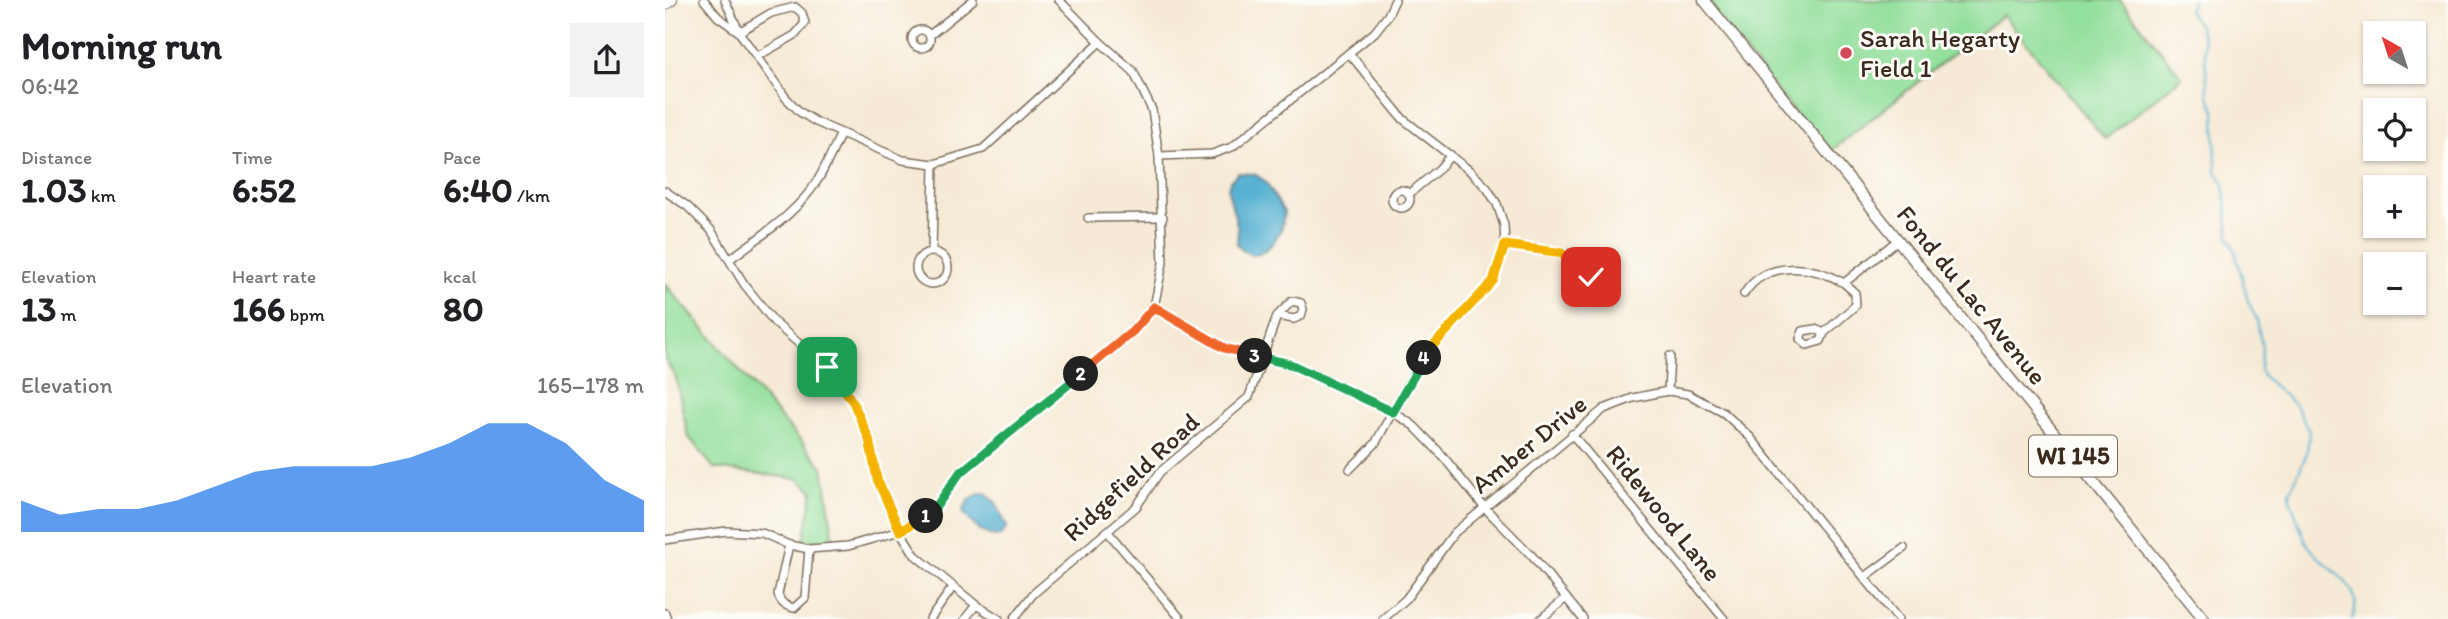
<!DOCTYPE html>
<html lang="en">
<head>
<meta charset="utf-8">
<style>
	body { margin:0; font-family:Itim,sans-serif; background:#f2f2f2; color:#202124; height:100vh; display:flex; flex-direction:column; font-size:26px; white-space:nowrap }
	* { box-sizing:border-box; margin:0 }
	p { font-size:23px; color:#757577 }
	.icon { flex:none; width:38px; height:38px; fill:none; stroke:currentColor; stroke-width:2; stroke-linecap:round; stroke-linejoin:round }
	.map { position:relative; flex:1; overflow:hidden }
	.panel { display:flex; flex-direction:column; background:#fff; width:665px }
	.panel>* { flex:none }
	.needle { width:46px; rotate:321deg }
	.tools { position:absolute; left:1698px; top:21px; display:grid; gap:14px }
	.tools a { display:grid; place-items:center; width:63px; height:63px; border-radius:0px; background:#fff; box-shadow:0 2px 5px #0004; font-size:35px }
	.pin { position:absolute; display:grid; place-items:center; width:60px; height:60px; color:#fff; margin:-30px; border-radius:14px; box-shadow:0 4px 10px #0006 }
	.km { position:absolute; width:35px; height:35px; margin:-18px; border-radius:50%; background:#222; color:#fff; font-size:19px; line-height:35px; text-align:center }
	.round { display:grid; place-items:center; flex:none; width:74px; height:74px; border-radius:0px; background:#f2f2f2 }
	.headline { display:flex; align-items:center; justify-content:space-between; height:119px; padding:0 21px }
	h1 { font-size:38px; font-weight:700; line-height:52px }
	.stats { display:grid; grid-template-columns:repeat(3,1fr); gap:10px; height:119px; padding:7px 21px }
	.stats div { display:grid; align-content:center }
	.stats b { font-size:35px; font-weight:700 }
	.stats small { font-size:19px; font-weight:400 }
	.stats p { font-size:19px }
	.chart { height:196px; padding:14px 21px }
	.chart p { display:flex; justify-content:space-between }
	.chart svg { width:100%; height:126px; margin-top:7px; fill:#1a73e8; opacity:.7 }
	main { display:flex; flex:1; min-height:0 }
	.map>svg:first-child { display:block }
</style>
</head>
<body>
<main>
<section class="panel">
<div class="headline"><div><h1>Morning run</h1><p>06:42</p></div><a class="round"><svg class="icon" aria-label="share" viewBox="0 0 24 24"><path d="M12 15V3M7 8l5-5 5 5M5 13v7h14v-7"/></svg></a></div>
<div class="stats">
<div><p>Distance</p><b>1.03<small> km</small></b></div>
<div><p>Time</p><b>6:52</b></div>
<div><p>Pace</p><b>6:40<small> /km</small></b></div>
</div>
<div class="stats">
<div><p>Elevation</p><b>13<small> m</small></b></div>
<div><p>Heart rate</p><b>166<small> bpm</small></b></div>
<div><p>kcal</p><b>80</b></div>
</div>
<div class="chart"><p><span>Elevation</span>165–178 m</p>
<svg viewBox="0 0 160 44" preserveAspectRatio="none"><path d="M0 44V33L10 38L20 36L30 36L40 33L50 28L60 23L70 21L80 21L90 21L100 18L110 13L120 6L130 6L140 13L150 26L160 33V44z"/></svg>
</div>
</section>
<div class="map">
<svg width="1783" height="619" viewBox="0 0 1783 619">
	<rect width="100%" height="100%" fill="#fdfcf7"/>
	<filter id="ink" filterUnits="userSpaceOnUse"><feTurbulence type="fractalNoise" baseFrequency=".0143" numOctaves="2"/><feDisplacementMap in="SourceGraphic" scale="14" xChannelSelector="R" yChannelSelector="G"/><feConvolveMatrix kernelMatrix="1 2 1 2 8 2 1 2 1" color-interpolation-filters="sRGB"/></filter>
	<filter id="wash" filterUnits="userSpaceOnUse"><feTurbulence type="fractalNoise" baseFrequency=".00686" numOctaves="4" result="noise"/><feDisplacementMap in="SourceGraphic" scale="28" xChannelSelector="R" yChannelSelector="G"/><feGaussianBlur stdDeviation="1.57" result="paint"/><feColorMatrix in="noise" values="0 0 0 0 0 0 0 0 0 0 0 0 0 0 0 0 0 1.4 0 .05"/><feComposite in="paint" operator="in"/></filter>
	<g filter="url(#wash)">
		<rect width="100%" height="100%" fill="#f6ead6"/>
		<!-- green -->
		<g fill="#93df9c" stroke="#67845d" stroke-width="2">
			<path d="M1038 0H1455L1517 77 1440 139 1338 15 1163 153Z"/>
			<path d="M0 284 158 467 169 542 139 540 148 491 133 479 49 468 23 436 11 378 0 359Z"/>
		</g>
		<!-- water -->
		<g fill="#54b0d2" stroke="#486d78" stroke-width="2">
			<path d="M573 173 589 174 600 181 619 212 617 227 608 243 598 252 587 255 577 250 572 244 573 229 563 190 565 181Z"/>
			<path d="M321 493 331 503 342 527 335 536C318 537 308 525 298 512 302 501 308 494 321 493Z"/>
		</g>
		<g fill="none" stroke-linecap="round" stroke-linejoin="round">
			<!-- stream -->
			<path stroke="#54b0d2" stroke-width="2" d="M1527 0 1523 10 1534 26 1539 43 1543 95 1550 110 1551 172 1558 182 1560 190 1564 237 1570 251 1583 301 1592 320 1597 348 1595 370 1598 376 1630 405 1644 431 1642 453 1625 492V499C1631 513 1635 531 1643 545 1658 569 1703 584 1687 619"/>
		</g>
	</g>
	<g filter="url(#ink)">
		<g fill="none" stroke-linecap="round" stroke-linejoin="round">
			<defs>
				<g id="street">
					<path d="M39 0 53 17 74 32 121 98 135 112 151 122 238 160 269 164 318 149 435 42"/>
					<path d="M60 0 74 31"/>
					<circle cx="256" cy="39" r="9"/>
					<path d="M74 32 106 13 130 7 137 13 140 23 130 35 93 56"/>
					<path d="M265 35 308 0"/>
					<path d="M684 53 738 119 805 171 822 188 832 204 839 225 840 245 828 281 765 349 742 385 710 444 685 469"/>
					<path d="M494 156 547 154 567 147 710 32 723 15 730 0"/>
					<circle cx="736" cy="199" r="9"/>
					<path d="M0 191 22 206 46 230 79 284 110 323 161 367 188 402 204 439 212 479 235 531 250 555 311 605 334 619"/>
					<path d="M744 194 774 169 786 155"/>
					<path d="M423 218 498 217"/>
					<path d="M840 245 927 257 934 268 926 277C911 278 905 265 897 253"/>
					<circle cx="267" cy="268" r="16"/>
					<path d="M267 252 269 164"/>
					<path d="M65 259C97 235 133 213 154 178 162 164 169 148 176 133"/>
					<path d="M1079 294C1101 259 1148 265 1179 283L1233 240"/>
					<path d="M489 307 559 348 625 364 728 412 749 426 776 454 819 507 868 557 918 619"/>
					<path d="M1159 333 1150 329 1138 331 1135 339 1142 345 1156 341 1159 333 1191 305 1190 293 1179 283"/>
					<path d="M1003 391 1005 356"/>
					<path d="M907 434 1059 619"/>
					<path d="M443 532 516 619"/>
					<path d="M0 540 61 531 97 533 124 545 144 549 183 546 235 531 268 511 294 474 468 331 489 307 498 263 494 156 487 110 468 71 435 42 394 0"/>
					<path d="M124 545 113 594C115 603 120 606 129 608L140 598 144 549"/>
					<path d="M1200 577 1239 548"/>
					<path d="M0 613 2 619"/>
					<path d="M265 619 288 587"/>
					<path d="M300 619 311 605"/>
					<path d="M349 619 368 594 471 507 495 472 584 397 612 316 627 301 636 303 638 309 636 316 629 319 612 316"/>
					<path d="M718 619 741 599 789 533 939 409 968 398 1003 391 1023 394 1059 413 1085 437 1233 619"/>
					<path d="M876 619 901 598"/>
				</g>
				<path id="secondary" d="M0 5 7 0"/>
				<path id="primary" d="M1039 0 1539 619"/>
			</defs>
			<!-- street casing -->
			<use href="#street" stroke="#7c6d5e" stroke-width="10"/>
			<!-- secondary casing -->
			<use href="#secondary" stroke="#7c6d5e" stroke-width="12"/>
			<!-- primary casing -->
			<use href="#primary" stroke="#7c6d5e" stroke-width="13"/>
			<!-- street -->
			<use href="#street" stroke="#fff" stroke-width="7"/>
			<!-- secondary -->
			<use href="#secondary" stroke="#fff" stroke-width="10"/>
			<!-- primary -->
			<use href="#primary" stroke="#fff" stroke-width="10"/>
		</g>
	</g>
	<g fill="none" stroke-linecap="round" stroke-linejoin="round" filter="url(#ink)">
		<defs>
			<path id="split-1" d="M162 367 188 402 204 439 212 479 235 531 261 516"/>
			<path id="split-2" d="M261 516 268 511 294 474 416 374"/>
			<path id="split-3" d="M416 374 468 331 489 307 559 348 590 356"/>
			<path id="split-4" d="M590 356 625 364 728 412 759 358"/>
			<path id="split-5" d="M759 358 765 349 828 281 840 245 897 253C905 265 911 278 926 277"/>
		</defs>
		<!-- split-1 casing -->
		<use href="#split-1" stroke="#fff" stroke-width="14"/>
		<!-- split-2 casing -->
		<use href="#split-2" stroke="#fff" stroke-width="14"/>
		<!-- split-3 casing -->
		<use href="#split-3" stroke="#fff" stroke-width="14"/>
		<!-- split-4 casing -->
		<use href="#split-4" stroke="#fff" stroke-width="14"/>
		<!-- split-5 casing -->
		<use href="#split-5" stroke="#fff" stroke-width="14"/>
		<!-- split-1 -->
		<use href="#split-1" stroke="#f5b400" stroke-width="9"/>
		<!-- split-2 -->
		<use href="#split-2" stroke="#22a559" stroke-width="9"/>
		<!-- split-3 -->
		<use href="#split-3" stroke="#f0652b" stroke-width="9"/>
		<!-- split-4 -->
		<use href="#split-4" stroke="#22a559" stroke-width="9"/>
		<!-- split-5 -->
		<use href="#split-5" stroke="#f5b400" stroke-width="9"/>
	</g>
	<!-- markers -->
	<circle fill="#d1495b" stroke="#fdfcf7" stroke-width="2.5" cx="1181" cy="53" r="7"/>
	<g text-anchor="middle" stroke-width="6" stroke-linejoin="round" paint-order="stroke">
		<!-- shield labels -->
		<rect fill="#fdfcf7" stroke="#75695f" stroke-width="2" x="1364" y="435.5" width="88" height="41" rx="5"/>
		<g font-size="24" font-weight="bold" fill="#3b2a1e">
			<text x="1408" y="464">WI 145</text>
		</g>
		<!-- poi labels -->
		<g font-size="26" fill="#3b2a1e" stroke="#fdfcf7" text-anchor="start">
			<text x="1195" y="47">Sarah Hegarty<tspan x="1195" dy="30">Field 1</tspan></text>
		</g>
		<!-- street labels -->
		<g font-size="26" fill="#3b2a1e" stroke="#fdfcf7">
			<text transform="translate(1307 295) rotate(51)" y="9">Fond du Lac Avenue</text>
			<text transform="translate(864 444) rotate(-39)" y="9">Amber Drive</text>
			<text transform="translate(466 477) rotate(-43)" y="9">Ridgefield Road</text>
			<text transform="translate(999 513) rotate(51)" y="9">Ridewood Lane</text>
		</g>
	</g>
</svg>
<div class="tools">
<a><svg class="needle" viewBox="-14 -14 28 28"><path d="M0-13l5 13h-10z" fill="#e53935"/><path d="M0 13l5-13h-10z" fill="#757577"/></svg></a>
<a><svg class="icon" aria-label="locate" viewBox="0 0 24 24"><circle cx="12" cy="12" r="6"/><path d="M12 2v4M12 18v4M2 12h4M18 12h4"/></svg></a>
<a>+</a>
<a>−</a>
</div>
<div class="pin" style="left:162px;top:367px;background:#1e9e55"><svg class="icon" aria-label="arrive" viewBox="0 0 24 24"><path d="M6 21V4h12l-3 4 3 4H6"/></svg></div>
<div class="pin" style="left:926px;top:277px;background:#d93025"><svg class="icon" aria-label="check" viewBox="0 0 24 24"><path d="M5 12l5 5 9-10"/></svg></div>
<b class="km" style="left:261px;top:516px">1</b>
<b class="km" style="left:416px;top:374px">2</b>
<b class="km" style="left:590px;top:356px">3</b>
<b class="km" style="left:759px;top:358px">4</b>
</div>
</main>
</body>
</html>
